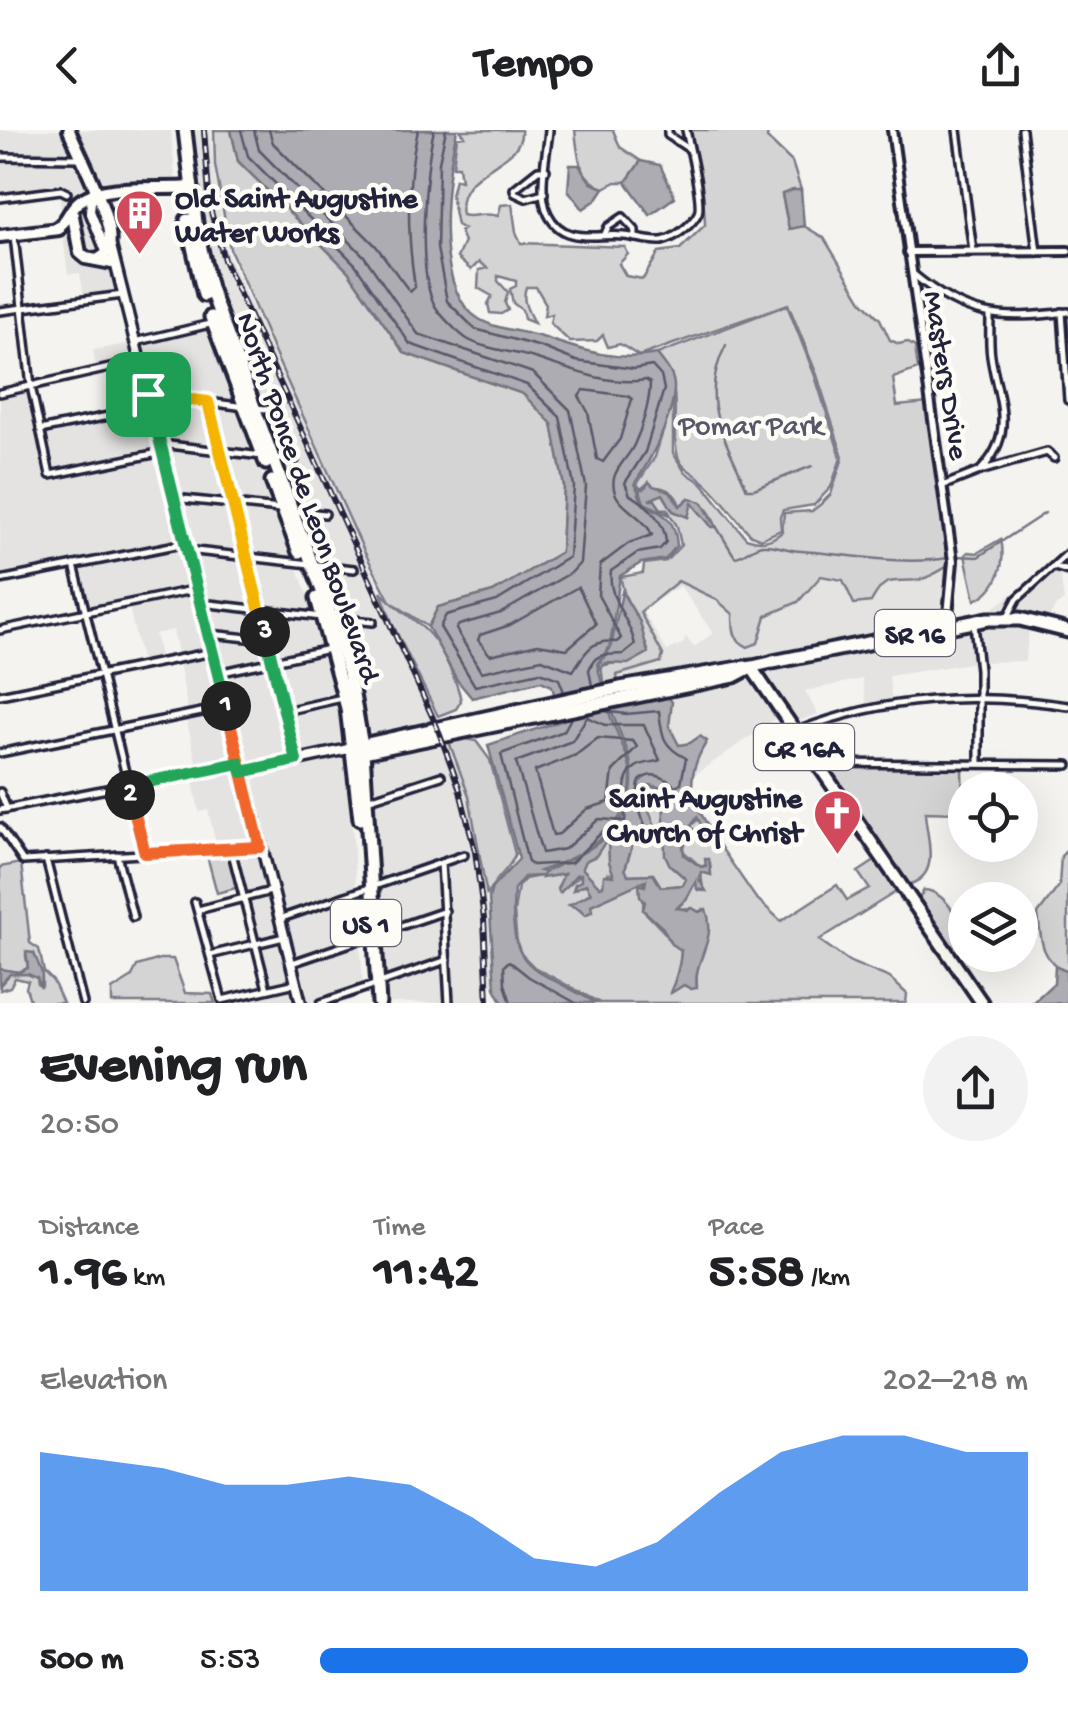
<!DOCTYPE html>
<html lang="en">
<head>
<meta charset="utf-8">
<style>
	body { margin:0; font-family:"Gochi Hand",sans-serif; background:#f2f2f2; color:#202124; height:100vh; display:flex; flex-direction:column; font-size:38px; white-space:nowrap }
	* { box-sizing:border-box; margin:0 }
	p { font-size:32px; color:#757577 }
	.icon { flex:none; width:55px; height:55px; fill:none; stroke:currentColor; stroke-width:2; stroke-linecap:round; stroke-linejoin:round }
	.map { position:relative; height:873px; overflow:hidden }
	.side { display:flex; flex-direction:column; background:#fff; flex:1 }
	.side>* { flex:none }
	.fabs { position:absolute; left:948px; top:642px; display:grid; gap:20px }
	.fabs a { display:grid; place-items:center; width:90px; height:90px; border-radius:50%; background:#fff; box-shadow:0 10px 40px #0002; font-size:50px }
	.pin { position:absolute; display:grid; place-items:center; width:85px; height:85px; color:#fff; margin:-42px; border-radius:20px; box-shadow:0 5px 15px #0006 }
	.km { position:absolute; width:50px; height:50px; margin:-25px; border-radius:50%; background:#222; color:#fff; font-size:28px; line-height:50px; text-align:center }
	.round { display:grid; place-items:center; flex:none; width:105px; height:105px; border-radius:52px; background:#f2f2f2 }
	.head { display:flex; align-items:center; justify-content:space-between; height:170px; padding:0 40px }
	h1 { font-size:55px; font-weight:700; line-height:75px }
	.stats { display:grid; grid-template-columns:repeat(3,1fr); gap:15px; height:170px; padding:10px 40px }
	.stats div { display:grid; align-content:center }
	.stats b { font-size:50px; font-weight:700 }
	.stats small { font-size:28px; font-weight:400 }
	.stats p { font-size:28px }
	.chart { height:280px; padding:20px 40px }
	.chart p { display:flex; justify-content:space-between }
	.chart svg { width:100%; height:180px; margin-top:10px; fill:#1a73e8; opacity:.7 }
	ul { padding:0 40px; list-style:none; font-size:32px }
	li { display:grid; grid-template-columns:160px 120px 1fr; align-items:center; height:75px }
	li i { height:25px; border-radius:12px; background:#1a73e8 }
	header { display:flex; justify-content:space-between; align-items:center; height:130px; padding:0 40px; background:#fff; font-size:45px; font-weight:700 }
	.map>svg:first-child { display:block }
</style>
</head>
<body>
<header><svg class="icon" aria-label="back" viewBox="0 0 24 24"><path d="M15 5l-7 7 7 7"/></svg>Tempo<svg class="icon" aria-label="share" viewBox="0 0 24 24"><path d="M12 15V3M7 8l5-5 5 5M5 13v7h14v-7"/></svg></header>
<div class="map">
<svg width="1068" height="873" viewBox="0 0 1068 873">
	<rect width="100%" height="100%" fill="#f4f3ef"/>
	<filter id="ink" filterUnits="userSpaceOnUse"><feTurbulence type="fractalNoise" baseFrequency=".01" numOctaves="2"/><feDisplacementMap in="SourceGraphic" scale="20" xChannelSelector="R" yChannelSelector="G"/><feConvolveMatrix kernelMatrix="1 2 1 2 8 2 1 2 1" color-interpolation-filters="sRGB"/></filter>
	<g filter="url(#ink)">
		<!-- built -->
		<g fill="#e4e3e2">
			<path d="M0 0H61L73 25H0Z"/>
			<path d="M71 0H171L176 56 99 58Z"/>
			<path d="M188 0H211L213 35 227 122 381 462 393 495 438 586 431 590 372 603 368 599 340 491 375 495 376 491 339 486 323 438 356 441 357 437 321 433 301 384 326 386 327 382 299 379 280 331 296 333 297 328 278 326 261 281 277 283 278 278 259 276 206 127Z"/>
			<path d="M1 29 80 30 88 48 87 63 61 94 60 63 68 67 70 63 60 58 0 66Z"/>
			<path d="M87 70 89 89 104 123 98 126 84 124 73 79Z"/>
			<path d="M62 100 71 106 76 120 114 137 120 162 84 168 80 143 68 144Z"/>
			<path d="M207 197 235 273 150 262 138 214Z"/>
			<path d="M133 213 137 229 96 239 93 220Z"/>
			<path d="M138 234 149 275 116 282 107 241Z"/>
			<path d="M27 261 38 303 146 281 191 457 89 478 78 431 0 446V267Z"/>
			<path d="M152 267 206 274 217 318 163 311Z"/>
			<path d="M211 274 237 278 254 322 222 318Z"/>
			<path d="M164 316 219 323 230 371 176 365Z"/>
			<path d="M223 323 256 328 274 376 235 371Z"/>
			<path d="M177 370 231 376 243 423 189 418Z"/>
			<path d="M236 376 276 381 294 430 248 424Z"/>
			<path d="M190 423 244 428 256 477 202 471Z"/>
			<path d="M249 429 296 435 315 483 261 477Z"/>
			<path d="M1052 435 1015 467 1005 486 949 493 950 486 992 479Z"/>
			<path d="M948 436 951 437 945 494 770 530 619 556 616 545 661 532 663 525 639 482 642 480 667 521 684 513 685 506 694 517 713 503 680 456 642 479 678 450 724 475 733 484V502L739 513 749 517 754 516 761 503 766 486 811 459 822 446 843 450 871 472 879 456 888 451 917 450 933 446Z"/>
			<path d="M1055 440 1060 441 1064 471 1056 475 1049 489 1010 486 1023 466Z"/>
			<path d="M196 462 210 520 179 527 173 500 155 504 161 530 142 534 129 477Z"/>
			<path d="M204 476 258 482 264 507 210 502Z"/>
			<path d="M262 483 317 488 327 517 274 528Z"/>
			<path d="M976 493 1030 494 1025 531 980 532Z"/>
			<path d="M972 494 976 532 889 546 892 571 867 576 862 549 805 561 818 584 796 592 789 591 755 539Z"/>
			<path d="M211 507 265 512 269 529 219 540Z"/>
			<path d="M328 522 339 567 287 578 276 533Z"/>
			<path d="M211 525 224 575 188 582 179 532Z"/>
			<path d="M271 534 294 628 243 639 220 545Z"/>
			<path d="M750 541 783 590 775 589 692 647 701 620 689 614 680 615 669 596 672 572 624 574 623 570Z"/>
			<path d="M340 571 348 617 298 627 288 583Z"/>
			<path d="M225 580 237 631 198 639 186 588Z"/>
			<path d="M448 609 469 666 485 748 493 852 487 862 489 873H451L443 734 466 727 465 722 378 752 373 670 444 647 442 643 373 665 371 625Z"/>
			<path d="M348 622 356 760 280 786 244 644Z"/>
			<path d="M238 636 258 715 217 717 208 680 199 682 192 645Z"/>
			<path d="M259 720 269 759 245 765 234 721Z"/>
			<path d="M439 736 443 779 381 799 379 757Z"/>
			<path d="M270 764 281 805 257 811 246 770Z"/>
			<path d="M357 765 359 807 292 831 282 791Z"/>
			<path d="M443 784 445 828 383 849 382 805Z"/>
			<path d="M282 810 293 851 269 856 259 816Z"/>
			<path d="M360 812 363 856 313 873H304L294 835Z"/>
			<path d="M445 833 447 873H384V854Z"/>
			<path d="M295 856 299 873H224Z"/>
		</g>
		<!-- green -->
		<g fill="#d5d4d5" stroke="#7c7b88" stroke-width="2.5">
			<path d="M214 0H231L238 31 348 141 404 223 523 264 552 293 564 356 561 422 493 462 438 477 428 497 390 471 364 421 275 224 230 119 215 35Z"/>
			<path d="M460 0H521C525 36 453 37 462 85 473 89 482 81 498 86L501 75 512 74 516 102 521 113 625 117 628 124 619 134 626 146 643 149 659 122 680 119 705 95C705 66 694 30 689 0H768L767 8 792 32 801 60 782 65 789 99 804 96 824 108 862 171 880 189 890 210 899 214 907 212 915 217 918 239 893 248 897 276 928 273 948 436C938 442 929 448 918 450 891 453 886 444 871 472L854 474 843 450 821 446 798 472 766 486 758 513 748 517C733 510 733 500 733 484L716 469 678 451 640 482 663 525 661 532 617 545 618 553 611 555 603 551 601 536C617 531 636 535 648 520 641 497 622 468 621 447L643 443 644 434 666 431 681 415 677 396 667 379H661L649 368 663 364 673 381 688 387 691 372 712 397 716 396C711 382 704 372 689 368L680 376C677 364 666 356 653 357L649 352 641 359 637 354 655 327 673 269V323L685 342 702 353 746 408C761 413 770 412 782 402L784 383 812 381 822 373 831 364 843 327 817 245 788 174 639 226 620 214 608 217 603 205 597 211 570 212 550 193 552 184 544 186 546 174 536 157H526C521 171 528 181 534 193L524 189 522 180 513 173 510 159 516 156V151L498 146V151L508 162 505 173 508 180 501 184 490 183 488 174 492 166 478 158 479 140 487 138 479 132 471 140 457 128 464 112 460 102 464 99 457 95 451 65 455 49 461 50 459 36H453L457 7 465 6Z"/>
			<path d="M575 0H613L620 17 641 31 626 52H616L604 58C578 49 578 25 575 0Z"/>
			<path d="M151 76 155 99 114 106 107 78Z"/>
			<path d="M787 175 815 246 841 328 831 357 814 375 783 380 780 387 781 400 761 409 751 405C735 388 721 366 703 351 693 341 680 339 677 323 669 283 686 262 657 224Z"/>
			<path d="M1001 409C1006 432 999 460 975 470L965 425 968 422 977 423Z"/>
			<path d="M381 462C395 479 416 488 430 505 442 518 458 553 461 571L456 579 438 586 393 495Z"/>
			<path d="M456 607 476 611 490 630 515 724C510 741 492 749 487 766L469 666 448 609Z"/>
			<path d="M825 637 962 638 963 679 959 683 925 682C926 708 943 746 907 755Z"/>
			<path d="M649 655 657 659 663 656 666 724 670 735 686 749 683 755 661 757 653 744 628 745 625 739 633 713 642 712 655 698 649 681 653 667 647 658Z"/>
			<path d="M700 687 755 767 781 791 837 755 847 770 869 758 858 742 878 729 899 760 819 810 850 832 890 848 907 864 906 873H600L534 837 521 824 517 813 514 782 518 756 525 749 561 742 565 758 581 744V751L592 761 577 773V778L585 785 591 782 590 775 644 749 643 780 681 820 680 840 671 860 684 855 691 859 697 855C693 826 716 817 703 779L699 782 692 778 676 779 687 768 696 750 698 760 703 761 701 742 711 744 710 733 701 737 683 721 691 696Z"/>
			<path d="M608 711 615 745 608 743 602 758 599 757 582 738 588 728Z"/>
			<path d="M1068 719V873L1066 842C1040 829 1041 809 1038 784L1059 756 1061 726Z"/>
			<path d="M230 721 239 757 217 763 206 722Z"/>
			<path d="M21 733 30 813 39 819 44 842 53 851 63 873H31L26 858 28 851 15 848 10 857 0 860V855L10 844H28L37 848 38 855 42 856C43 842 39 831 26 826L28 838 19 842 0 839V737Z"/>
			<path d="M924 760C948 761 969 802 962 822L955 824 917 772Z"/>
			<path d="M160 829H173L185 863 212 864 215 873H112V860L131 848 137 836Z"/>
		</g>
		<!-- water -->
		<g fill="#acacb2" stroke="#757582" stroke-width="2.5" fill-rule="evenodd">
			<path d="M231 0H457C446 47 431 160 479 189 497 200 525 201 545 208 583 221 617 232 657 224 665 234 675 245 674 259 673 287 651 330 635 353L643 374C666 384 675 389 677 415L666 429 641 433 620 446 610 516 597 534C602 552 605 571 611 588 618 607 630 626 631 647 631 699 582 727 540 741L544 742 542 746 524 747 514 759C508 844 532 835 596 873H503L495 858 489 768 492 758 519 729 488 615 561 591 552 556 541 551 472 568 457 550 428 497 438 477 493 462 561 422 564 356 552 294 523 264 404 223 348 141 238 31Z"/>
			<path d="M641 31 660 35 675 67 650 85 626 52Z"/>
			<path d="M570 35H579L591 53 604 58 596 70 583 79 568 60Z"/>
			<path d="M793 60H801L804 96 789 99 782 64Z"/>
			<path d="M649 352 653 356 670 361 680 376 689 368 702 372 716 397H712L692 373 688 387 673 381 663 364 649 370H655L661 379H667L670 385 644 373 639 358 644 359Z"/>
			<path d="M622 462 640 492 648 523 628 534 606 533 600 539 599 535 611 517Z"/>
			<path d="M668 567 672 572 669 596 679 615 690 613 700 606 707 611C682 651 691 671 715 706L708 707 697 687 691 696 695 702 683 716 684 725 701 737 706 736 705 729H709L711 745 701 742 699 749 706 761 697 759 696 751 687 768 677 778 688 780 692 778 699 782 706 779C718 812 692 830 697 858L691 859 684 855 671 863C675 849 681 835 681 820L671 814 663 798 643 780 645 772 640 766 639 754 645 756 646 750 591 775 592 781 585 785 580 779 569 775 591 763 586 754 573 760 575 754 581 751V744L576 745 560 763 557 759 564 744 542 748 545 742C586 721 634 704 632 646 632 621 615 597 609 573L624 574ZM650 655 663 658 665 725 670 735 686 749 683 755 661 757 653 744 628 745 625 739 633 713 652 707 657 700 649 681 653 667 647 657ZM608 711 609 732 614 746 604 745 603 756 600 757 582 738 585 731 596 726 605 712Z"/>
			<path d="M26 822 34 823 42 843 41 858 37 848 28 844H10L0 855V839L19 842 28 838Z"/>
			<path d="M1055 836 1066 841 1067 873H1032L1054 853Z"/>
		</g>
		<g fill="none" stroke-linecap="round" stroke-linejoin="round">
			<!-- shore -->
			<g stroke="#59596b" stroke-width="2.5">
				<path d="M241 0 248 26 355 134 410 214 527 255 560 287 574 356 569 427 497 471 446 485 440 497 475 556 540 542 559 549 564 562"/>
				<path d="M254 0 259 20 364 126 418 204 533 243 570 280 586 356 580 433 572 442 501 483 459 495 456 499 481 542 542 529 573 541C585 523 591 508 617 512L621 508 598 465 600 435 629 413 652 405C645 387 622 379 616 365 606 344 626 332 634 315 642 298 650 272 650 253L646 250C607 256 570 239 534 228 513 221 486 220 467 209 457 202 441 186 435 176 416 142 425 38 434 0"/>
				<path d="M269 0 273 13 376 116 410 162 415 157C407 105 406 51 418 0"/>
				<path d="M446 0 439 32 437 118 447 171 475 199 541 217 576 231 634 239 652 236 661 246 664 259 645 322 625 353 630 365C647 373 665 392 666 412L660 419 637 423 611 441C607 470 630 487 635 515L624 524C607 526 596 520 589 540L592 556"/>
				<path d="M584 260 628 266 632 269 620 309 603 332 597 329 588 282 579 266Z"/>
				<path d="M578 457 596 494 567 519 538 514 490 525 478 510 480 505 510 495Z"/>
				<path d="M587 587 605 595H644L660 630C653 633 644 632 636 637 618 649 628 674 625 691L599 689 565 719 542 723 516 632 572 611Z"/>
				<path d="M571 588 564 601 501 624 528 732 532 735 571 733 603 701H611L621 708 643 701 645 696C640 685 635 662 640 651 651 640 665 647 675 656L681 653 686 628C662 616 662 605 659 581L626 584 603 581"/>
				<path d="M598 608 633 611 637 617 613 641 609 672 587 679 559 704 553 705 535 641 576 625Z"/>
				<path d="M511 873 505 854 504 836 509 831 529 847 576 873"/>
			</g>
			<!-- stream -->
			<g stroke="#757582" stroke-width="2.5">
				<path d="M726 215C697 270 725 307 747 359H754L812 336"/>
				<path d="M716 396 735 427C747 425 751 416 763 415 777 414 788 421 801 421 850 424 898 436 948 428"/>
				<path d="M956 426 978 427 1045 383"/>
			</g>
			<defs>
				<g id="minor">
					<path d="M549 0C547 24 537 62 548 84 564 116 596 103 624 106 636 107 650 112 662 111 674 109 693 94 698 83 703 73 689 14 686 0"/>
					<path d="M668 0V5L689 19"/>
					<path d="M957 0 973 121"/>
					<path d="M1022 0 1037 122"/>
					<path d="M0 27 78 28"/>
					<path d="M544 63 526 68 515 63 514 59 538 40H546"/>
					<path d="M0 68 61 60 67 63"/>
					<path d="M605 104 608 97 623 87 635 100V108"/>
					<path d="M14 106 31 256 50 345 163 322"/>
					<path d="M913 144C967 189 1001 190 1068 182"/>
					<path d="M0 181 123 165"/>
					<path d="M1062 182 1068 270"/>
					<path d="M135 212 210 194"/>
					<path d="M0 263 140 231"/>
					<path d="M149 264 245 277"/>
					<path d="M208 271 297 630"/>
					<path d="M256 278 276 280"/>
					<path d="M40 300 152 277"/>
					<path d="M161 314 262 326"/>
					<path d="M273 328 295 330"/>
					<path d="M980 341C1018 302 997 269 991 226 989 213 990 199 990 186"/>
					<path d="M942 356 980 341 1047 322 1054 328"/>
					<path d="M174 368 280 379"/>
					<path d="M296 381 325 384"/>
					<path d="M187 420 354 439"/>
					<path d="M74 435 145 723"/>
					<path d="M1055 437 1068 441"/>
					<path d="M0 450 186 413"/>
					<path d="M201 473 322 487"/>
					<path d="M333 488 373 492"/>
					<path d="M1007 488 1017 469 1068 423"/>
					<path d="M974 494 979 540V633"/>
					<path d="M0 500 197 459"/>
					<path d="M210 504 267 510"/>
					<path d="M218 543 329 519"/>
					<path d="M0 565 212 522"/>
					<path d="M285 581 342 568"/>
					<path d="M797 601C886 566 974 562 1068 576"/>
					<path d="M0 623 226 577"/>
					<path d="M821 633 1068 635"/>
					<path d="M0 662 7 679"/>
					<path d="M370 669 441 646"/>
					<path d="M0 680 239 633"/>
					<path d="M0 697 23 731 260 717"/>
					<path d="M231 719 267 859"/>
					<path d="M117 725 133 787"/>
					<path d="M46 729 83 873"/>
					<path d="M441 733 449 873"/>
					<path d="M195 772 222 870 296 853"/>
					<path d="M198 780 271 761"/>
					<path d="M279 789 464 725"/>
					<path d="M210 825 284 807"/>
					<path d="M292 833 445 781"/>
					<path d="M321 873 447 830"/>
				</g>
				<g id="tertiary">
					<path d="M892 0 953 431 947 496"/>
					<path d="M908 122 1068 121"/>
				</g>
				<g id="secondary">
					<path d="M92 63 90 81 107 124"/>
					<path d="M111 116 301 873"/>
					<path d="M242 642 353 618"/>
				</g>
				<g id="primary">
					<path d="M69 0C80 25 115 92 109 117 108 125 104 125 99 129"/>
					<path d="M72 81 80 123 86 128 112 133"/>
					<path d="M55 99C69 92 68 78 81 70 106 53 159 60 191 57"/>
					<path d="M0 106 59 99"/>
					<path d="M773 532 751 537 982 873"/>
				</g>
				<g id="trunk">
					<path d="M185 0 197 101 210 158 332 488 349 542 363 622 379 873"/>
					<path d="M187 90 204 165"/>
					<path d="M211 187 266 333"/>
					<path d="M272 351 299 422"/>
					<path d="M317 468 347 578 360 689"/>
					<path d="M773 532 988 489H1020L1068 501"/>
					<path d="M367 614 620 558 745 537"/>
					<path d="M357 619 363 622 734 546 751 537"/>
				</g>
			</defs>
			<!-- minor casing -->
			<use href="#minor" stroke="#22223b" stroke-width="12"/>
			<!-- tertiary casing -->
			<use href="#tertiary" stroke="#22223b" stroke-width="14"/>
			<!-- secondary casing -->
			<use href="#secondary" stroke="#22223b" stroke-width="15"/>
			<!-- primary casing -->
			<use href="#primary" stroke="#22223b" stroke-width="18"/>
			<!-- trunk casing -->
			<use href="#trunk" stroke="#22223b" stroke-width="19"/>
			<!-- minor -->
			<use href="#minor" stroke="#fdfcf7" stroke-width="5"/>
			<!-- tertiary -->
			<use href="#tertiary" stroke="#fdfcf7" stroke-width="6"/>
			<!-- secondary -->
			<use href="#secondary" stroke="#fdfcf7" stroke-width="8"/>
			<!-- primary -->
			<use href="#primary" stroke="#fdfcf7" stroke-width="10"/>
			<!-- trunk -->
			<use href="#trunk" stroke="#fdfcf7" stroke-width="11"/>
			<defs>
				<path id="rail" d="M204 0 210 78 224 130 437 597 459 657 475 721 484 789 488 873"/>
			</defs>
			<!-- rail casing -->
			<use href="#rail" stroke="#22223b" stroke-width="6"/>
			<!-- rail -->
			<use href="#rail" stroke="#fdfcf7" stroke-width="2.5" stroke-dasharray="8" stroke-linecap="butt"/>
		</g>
	</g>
	<g fill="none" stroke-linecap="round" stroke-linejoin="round" filter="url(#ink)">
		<defs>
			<path id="split-1" d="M148 264 226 576"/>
			<path id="split-2" d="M130 665 145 723 260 717 226 576"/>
			<path id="split-3" d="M130 665 128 656 239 633 242 642 296 630 265 502"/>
			<path id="split-4" d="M148 264 208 272 265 502"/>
		</defs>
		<!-- split-1 casing -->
		<use href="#split-1" stroke="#fff" stroke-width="20"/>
		<!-- split-2 casing -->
		<use href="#split-2" stroke="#fff" stroke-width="20"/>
		<!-- split-3 casing -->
		<use href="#split-3" stroke="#fff" stroke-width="20"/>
		<!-- split-4 casing -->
		<use href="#split-4" stroke="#fff" stroke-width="20"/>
		<!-- split-1 -->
		<use href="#split-1" stroke="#22a559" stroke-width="12"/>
		<!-- split-2 -->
		<use href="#split-2" stroke="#f0652b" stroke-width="12"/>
		<!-- split-3 -->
		<use href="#split-3" stroke="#22a559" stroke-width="12"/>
		<!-- split-4 -->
		<use href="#split-4" stroke="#f5b400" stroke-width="12"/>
	</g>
	<!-- icons -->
	<defs>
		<symbol id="building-pin" viewBox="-11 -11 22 30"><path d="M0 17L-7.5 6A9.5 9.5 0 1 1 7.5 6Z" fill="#d1495b" stroke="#fdfcf7"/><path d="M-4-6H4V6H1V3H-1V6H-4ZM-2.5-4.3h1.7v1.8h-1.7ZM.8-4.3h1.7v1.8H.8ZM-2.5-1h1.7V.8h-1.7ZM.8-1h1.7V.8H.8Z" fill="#fff"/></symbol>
		<symbol id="church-pin" viewBox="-11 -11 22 30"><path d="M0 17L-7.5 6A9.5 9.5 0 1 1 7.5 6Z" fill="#d1495b" stroke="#fdfcf7"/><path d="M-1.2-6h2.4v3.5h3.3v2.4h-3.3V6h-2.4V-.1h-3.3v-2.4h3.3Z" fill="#fff"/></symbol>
	</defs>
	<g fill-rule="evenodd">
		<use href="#building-pin" x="112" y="56" width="55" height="75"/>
		<use href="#church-pin" x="810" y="656" width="55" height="75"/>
	</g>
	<g text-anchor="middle" stroke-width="9" stroke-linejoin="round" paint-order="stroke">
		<!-- shield labels -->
		<g fill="#fdfcf7" stroke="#646373" stroke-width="2.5">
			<rect x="875" y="480" width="80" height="46" rx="8"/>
			<rect x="754" y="594" width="100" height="46" rx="8"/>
			<rect x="331" y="770" width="70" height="46" rx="8"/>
		</g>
		<g font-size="28" font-weight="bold" fill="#22223b">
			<text x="915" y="513">SR 16</text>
			<text x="804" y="627">CR 16A</text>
			<text x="366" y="803">US 1</text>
		</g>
		<!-- poi labels -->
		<g font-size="30" font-weight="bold" fill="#22223b" stroke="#fdfcf7" text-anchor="start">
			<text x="175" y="77">Old Saint Augustine<tspan x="175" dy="34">Water Works</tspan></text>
			<text x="802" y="677" text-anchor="end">Saint Augustine<tspan x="802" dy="34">Church of Christ</tspan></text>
		</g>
		<!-- street labels -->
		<g font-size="30" fill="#22223b" stroke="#fdfcf7">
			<text transform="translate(948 245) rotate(81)" y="10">Masters Drive</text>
			<text transform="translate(310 367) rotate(71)" y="10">North Ponce de Leon Boulevard</text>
		</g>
		<!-- park labels -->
		<g font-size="30" fill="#585769" stroke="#fdfcf7">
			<text x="751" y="304">Pomar Park</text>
		</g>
	</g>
</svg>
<div class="fabs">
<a><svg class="icon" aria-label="locate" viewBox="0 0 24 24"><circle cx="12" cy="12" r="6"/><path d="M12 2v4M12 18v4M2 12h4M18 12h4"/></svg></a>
<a><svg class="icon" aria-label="layers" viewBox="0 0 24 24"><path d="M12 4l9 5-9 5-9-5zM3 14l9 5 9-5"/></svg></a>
</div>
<div class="pin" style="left:148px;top:264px;background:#1e9e55"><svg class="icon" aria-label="arrive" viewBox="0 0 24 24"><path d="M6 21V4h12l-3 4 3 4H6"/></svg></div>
<b class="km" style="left:226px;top:576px">1</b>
<b class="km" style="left:130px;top:665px">2</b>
<b class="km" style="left:265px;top:502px">3</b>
</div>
<section class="side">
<div class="head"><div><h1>Evening run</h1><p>20:50</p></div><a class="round"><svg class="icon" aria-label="share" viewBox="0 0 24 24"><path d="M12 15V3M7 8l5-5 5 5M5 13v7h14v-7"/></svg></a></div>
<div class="stats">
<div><p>Distance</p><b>1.96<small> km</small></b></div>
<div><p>Time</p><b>11:42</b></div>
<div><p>Pace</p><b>5:58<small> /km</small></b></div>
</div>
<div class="chart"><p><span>Elevation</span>202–218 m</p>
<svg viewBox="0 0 160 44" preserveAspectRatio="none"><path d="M0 44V10L10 12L20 14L30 18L40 18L50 16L60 18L70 26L80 36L90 38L100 32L110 20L120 10L130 6L140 6L150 10L160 10V44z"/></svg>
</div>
<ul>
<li><b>500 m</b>5:53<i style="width:100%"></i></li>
</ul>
</section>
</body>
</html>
